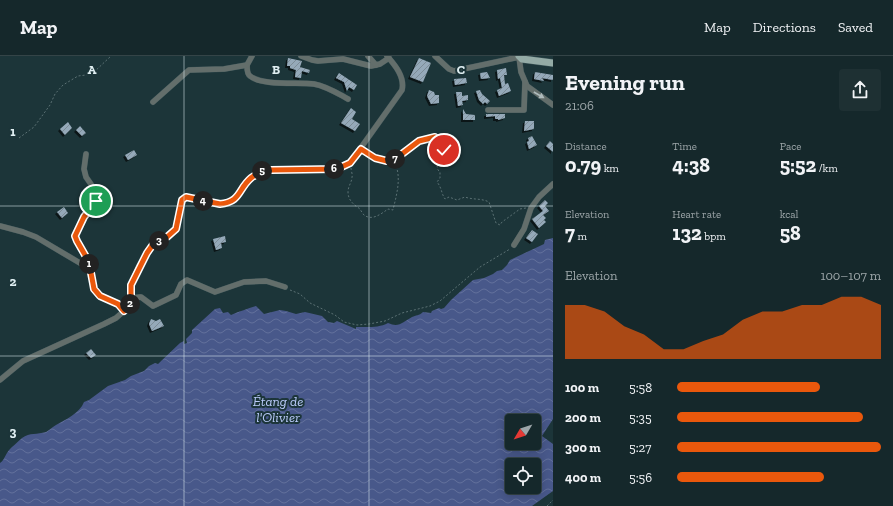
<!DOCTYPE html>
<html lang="en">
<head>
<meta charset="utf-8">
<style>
	body { margin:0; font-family:"Zilla Slab",serif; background:#1e3033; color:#f1f3f6; height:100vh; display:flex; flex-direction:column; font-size:15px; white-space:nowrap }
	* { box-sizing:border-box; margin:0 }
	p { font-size:13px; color:#9da6a9 }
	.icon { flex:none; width:22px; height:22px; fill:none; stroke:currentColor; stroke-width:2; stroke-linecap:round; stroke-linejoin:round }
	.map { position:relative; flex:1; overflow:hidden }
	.side { display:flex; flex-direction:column; background:#15282b; width:340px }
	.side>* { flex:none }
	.needle { width:26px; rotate:231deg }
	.buttons { position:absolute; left:505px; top:358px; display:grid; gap:8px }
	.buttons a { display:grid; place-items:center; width:36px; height:36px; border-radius:4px; background:#15282b; box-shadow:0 2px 10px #0003,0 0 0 1px #344447; font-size:20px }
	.pin { position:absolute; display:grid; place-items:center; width:34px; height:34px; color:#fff; margin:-17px; border:2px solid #fff; border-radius:50%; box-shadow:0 1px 4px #0007 }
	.km { position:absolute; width:20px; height:20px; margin:-10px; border-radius:50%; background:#222; color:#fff; font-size:11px; line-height:20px; text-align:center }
	.round { display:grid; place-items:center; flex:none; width:42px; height:42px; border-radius:4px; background:#1e3033 }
	.overview { display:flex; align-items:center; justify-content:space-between; height:68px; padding:0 12px }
	h1 { font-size:22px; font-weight:700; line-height:30px }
	.metrics { display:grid; grid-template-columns:repeat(3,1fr); gap:6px; height:68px; padding:4px 12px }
	.metrics div { display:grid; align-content:center }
	.metrics b { font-size:20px; font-weight:700 }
	.metrics small { font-size:11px; font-weight:400 }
	.metrics p { font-size:11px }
	.chart { height:112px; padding:8px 12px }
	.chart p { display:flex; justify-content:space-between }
	.chart svg { width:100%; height:72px; margin-top:4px; fill:#ea580c; opacity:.7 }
	ul { padding:0 12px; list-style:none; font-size:13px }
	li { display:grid; grid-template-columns:64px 48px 1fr; align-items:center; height:30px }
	li i { height:10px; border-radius:5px; background:#ea580c }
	header { display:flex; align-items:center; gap:24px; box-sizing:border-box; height:56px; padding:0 20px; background:#15282b; border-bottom:1px solid #344447 }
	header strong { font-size:19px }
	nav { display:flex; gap:22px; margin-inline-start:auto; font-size:14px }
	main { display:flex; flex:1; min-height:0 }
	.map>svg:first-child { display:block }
</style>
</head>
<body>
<header>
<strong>Map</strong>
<nav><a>Map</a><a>Directions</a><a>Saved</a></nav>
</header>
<main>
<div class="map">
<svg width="553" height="450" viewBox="0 0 553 450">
	<defs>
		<pattern id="water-waves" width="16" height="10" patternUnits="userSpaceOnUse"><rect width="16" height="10" fill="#48588a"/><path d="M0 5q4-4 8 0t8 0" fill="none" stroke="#62709b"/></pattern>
		<pattern id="building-hatch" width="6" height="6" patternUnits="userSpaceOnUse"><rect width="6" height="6" fill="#95a9b9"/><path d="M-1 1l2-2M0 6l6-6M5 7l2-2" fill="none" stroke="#7c8c97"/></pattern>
		<filter id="shadow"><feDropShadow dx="-2" dy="2" stdDeviation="0" flood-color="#0009"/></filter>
	</defs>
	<rect width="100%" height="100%" fill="#1c3539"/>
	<!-- water -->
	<path fill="url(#water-waves)" fill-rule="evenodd" d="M553 182V363L542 380 553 388V435L532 450H0V407C4 404 4 402 7 397 10 392 18 386 22 382 30 376 37 379 46 376 50 374 52 371 56 369 65 364 80 357 84 346L89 344 108 330 125 324 131 320 144 315 149 310 155 307 158 308 180 287 184 285V288L187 287 186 283 192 277V274L215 253 220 252 223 257 228 256 231 259C240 255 247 253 256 250L264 258 280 254 286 255 296 258 305 256 322 260 328 266 334 267 337 265 356 273V271C367 271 379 272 388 267 399 272 403 266 412 261 416 259 419 260 423 256L431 257 432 255 439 252 441 253 444 252 451 244 473 224 484 222 493 218 497 215 502 214 507 209 510 204 544 188 545 184ZM512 365H534V387H512ZM512 409H534V431H512Z"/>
	<!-- building -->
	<g fill="url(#building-hatch)" filter="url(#shadow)">
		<path d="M288 2 302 5 300 11 310 14 309 17 302 15 301 22 295 21 296 14 290 12V10H287Z"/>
		<path d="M419 2 431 7 423 26 410 21Z"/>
		<path d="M506 12 507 19H504L505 28 508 27 511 35 499 40 497 34 502 32 500 22 498 23 497 14Z"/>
		<path d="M487 16 490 22 481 23 480 17Z"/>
		<path d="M535 16 553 19V24L542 22 544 25 534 23Z"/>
		<path d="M339 17 357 29 354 34 349 31 347 35 344 26 336 22Z"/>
		<path d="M466 22 467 27 455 29 454 23Z"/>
		<path d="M429 34 434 36 435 39H439V47L431 48 427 40Z"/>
		<path d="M480 34 482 38 490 45 487 48 485 46 483 48 479 44 476 35Z"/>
		<path d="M456 36H462V40L468 39V44L462 45 463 49 458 50Z"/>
		<path d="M351 52 356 56 352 63 360 68 355 75 341 67Z"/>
		<path d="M463 53 466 58 475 59V64H463Z"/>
		<path d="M486 58H505V62L498 64V63H495V60L486 61Z"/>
		<path d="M525 65H534V73L524 75Z"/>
		<path d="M68 66 72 72 65 79 60 73Z"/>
		<path d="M80 70 86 77 82 80 76 74Z"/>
		<path d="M532 80 537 89 529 93 527 86 529 85 528 82Z"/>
		<path d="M550 85 553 88V96L546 90Z"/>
		<path d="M134 94 137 99 128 104 125 99Z"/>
		<path d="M545 144 548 147 545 150 549 155 543 159 546 162 544 164 546 166 539 172 532 163 543 155 539 150Z"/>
		<path d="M64 151 68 157 62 162 57 156Z"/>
		<path d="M532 174 538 178 532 186 526 182Z"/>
		<path d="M225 180 226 186 221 187 222 192 216 194 213 183Z"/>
		<path d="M151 263 156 265 160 263 164 270 152 275 149 268Z"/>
		<path d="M91 293 96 299 91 302 86 297Z"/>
	</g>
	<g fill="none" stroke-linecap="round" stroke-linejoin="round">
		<defs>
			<g id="minor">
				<path d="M301 0 312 4 318 5 343 3 371 10 380 8 389 2"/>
				<path d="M368 0 376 9"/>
				<path d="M435 0 449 13 454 15 519 1 521 16 527 30 553 49"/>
				<path d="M247 9C247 13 247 18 250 20 262 30 298 26 314 28 326 30 337 37 348 43"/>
				<path d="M153 46 189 14 224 13 247 9 252 0"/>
				<path d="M488 54H524L525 26"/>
				<path d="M86 98 84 113 86 121 95 134 96 139V145L84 161 75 179C79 192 88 200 90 213"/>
				<path d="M0 170 23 176 36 181 90 213 94 233 99 240 118 248 124 255"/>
				<path d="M514 189 524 173 531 152 539 141 553 128"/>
				<path d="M131 242 141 241 153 250 176 239 181 228 187 224 215 236 244 226 266 225 285 231"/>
				<path d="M0 324 23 305 104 268 116 262 124 255 129 249 131 242V229L139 210 147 197 154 187 167 181 176 173 182 144 186 141 220 148C243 145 238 134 251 122 257 117 264 115 271 114L337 113 350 107 402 34C405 21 395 9 387 0"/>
			</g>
			<path id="major" d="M519 0 522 3 553 7"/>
		</defs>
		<!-- minor casing -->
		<use href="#minor" stroke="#3b5357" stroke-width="6"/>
		<!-- major casing -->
		<use href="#major" stroke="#3b5357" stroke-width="8"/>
		<!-- path -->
		<g stroke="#5b7174" stroke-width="1" stroke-dasharray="2 2" stroke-linecap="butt">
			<path d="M19 82 34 71 50 49 55 38 63 29 78 20 86 19 93 17 111 0"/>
			<path d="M365 96 375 102 387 105 394 104 419 85 435 81C447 90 445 99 437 110L438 114 440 116V122L437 126C442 132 441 137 445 143L449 141 457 144 465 141C473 144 481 142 489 146L496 167 500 169 502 166 520 153 526 152"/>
			<path d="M351 112C351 115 353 119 352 121 352 126 348 130 348 136 348 143 352 147 357 151 360 152 361 155 363 158 371 166 381 158 388 153L393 154C397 137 402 120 394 105"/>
			<path d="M290 234 300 238 310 247 335 259 344 266 357 269 369 268 385 265 402 257 430 250 440 245 480 211 510 193"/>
			<path d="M547 450 553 444"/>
		</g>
		<!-- minor -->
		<use href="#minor" stroke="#636e6b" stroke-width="5.5"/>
		<!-- major -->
		<use href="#major" stroke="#94aba6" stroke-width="7"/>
	</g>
	<!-- one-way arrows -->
	<defs><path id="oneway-solid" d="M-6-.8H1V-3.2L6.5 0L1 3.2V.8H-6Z"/></defs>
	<use fill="#aebbbc" href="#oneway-solid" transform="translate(539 39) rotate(30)"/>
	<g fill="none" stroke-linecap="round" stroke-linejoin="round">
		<defs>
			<path id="route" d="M96 145 84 161 75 180 77 185 89 206 94 233 100 240 118 248 124 255 130 249 131 242V229L147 197 154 187 167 181 176 173 182 144 186 141 220 148C241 146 238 133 251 122 257 117 264 115 271 114L337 113 350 107 361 93 375 102 387 105 394 104 419 85 435 81 441 86 444 94"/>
		</defs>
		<!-- route casing -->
		<use href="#route" stroke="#fff" stroke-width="8"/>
		<!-- route -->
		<use href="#route" stroke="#ea580c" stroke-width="5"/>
	</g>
	<!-- grid -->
	<path fill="none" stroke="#e0eff2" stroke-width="1" stroke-opacity="0.55" d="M184 0V450M369 0V450M0 150H553M0 300H553"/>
	<g text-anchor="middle" stroke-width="4" stroke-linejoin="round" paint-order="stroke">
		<!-- water labels -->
		<g font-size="14" font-style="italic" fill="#bacbfa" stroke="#1c3539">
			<text x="278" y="350">Étang de<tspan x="278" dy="16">l'Olivier</tspan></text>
		</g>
	</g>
	<g font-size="13" text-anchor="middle" font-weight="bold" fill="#e0eff2" stroke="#1c3539" stroke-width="4" stroke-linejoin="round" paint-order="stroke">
		<text x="92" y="18">A</text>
		<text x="276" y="18">B</text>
		<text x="461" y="18">C</text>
		<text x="13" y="80">1</text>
		<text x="13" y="230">2</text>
		<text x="13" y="380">3</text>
	</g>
</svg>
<div class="buttons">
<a><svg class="needle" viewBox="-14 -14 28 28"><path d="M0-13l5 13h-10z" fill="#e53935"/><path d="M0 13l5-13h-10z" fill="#9da6a9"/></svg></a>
<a><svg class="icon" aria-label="locate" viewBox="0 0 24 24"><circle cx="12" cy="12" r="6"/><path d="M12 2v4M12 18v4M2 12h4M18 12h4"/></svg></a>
</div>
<div class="pin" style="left:96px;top:145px;background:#1e9e55"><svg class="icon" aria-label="arrive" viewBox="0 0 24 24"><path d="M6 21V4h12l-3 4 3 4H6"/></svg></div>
<div class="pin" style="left:444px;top:94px;background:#d93025"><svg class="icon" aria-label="check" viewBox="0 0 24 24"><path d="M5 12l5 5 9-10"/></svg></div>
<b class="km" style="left:89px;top:208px">1</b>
<b class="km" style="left:130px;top:248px">2</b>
<b class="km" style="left:159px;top:185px">3</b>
<b class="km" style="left:203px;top:145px">4</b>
<b class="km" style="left:262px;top:115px">5</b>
<b class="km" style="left:334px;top:113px">6</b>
<b class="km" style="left:395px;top:103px">7</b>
</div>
<section class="side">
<div class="overview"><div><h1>Evening run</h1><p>21:06</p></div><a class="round"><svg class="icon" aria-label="share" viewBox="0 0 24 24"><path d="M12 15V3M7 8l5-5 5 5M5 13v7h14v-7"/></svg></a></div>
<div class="metrics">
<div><p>Distance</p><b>0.79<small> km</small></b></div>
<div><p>Time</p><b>4:38</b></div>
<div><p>Pace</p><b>5:52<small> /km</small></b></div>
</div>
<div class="metrics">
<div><p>Elevation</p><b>7<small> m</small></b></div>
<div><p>Heart rate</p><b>132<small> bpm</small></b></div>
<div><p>kcal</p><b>58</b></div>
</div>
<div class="chart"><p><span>Elevation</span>100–107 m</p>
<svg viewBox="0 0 160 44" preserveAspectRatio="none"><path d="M0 44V11L10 11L20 15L30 24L40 29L50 38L60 38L70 33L80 29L90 20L100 15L110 15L120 11L130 11L140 6L150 6L160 11V44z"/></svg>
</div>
<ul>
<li><b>100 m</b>5:58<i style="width:70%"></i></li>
<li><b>200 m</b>5:35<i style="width:91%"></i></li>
<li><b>300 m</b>5:27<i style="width:100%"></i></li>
<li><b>400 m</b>5:56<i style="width:72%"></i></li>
</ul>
</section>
</main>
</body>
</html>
